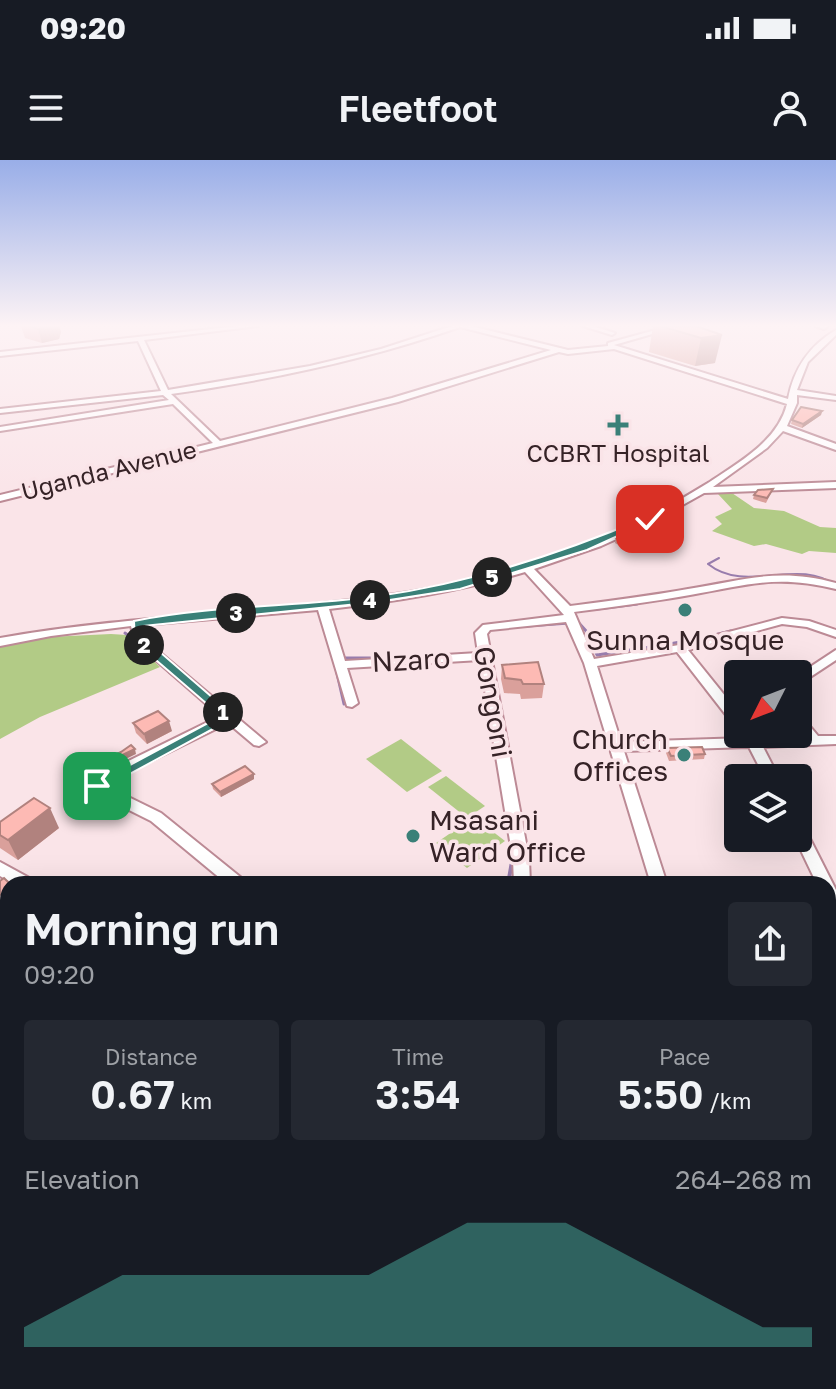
<!DOCTYPE html>
<html lang="en">
<head>
<meta charset="utf-8">
<style>
	body { margin:0; font-family:"Golos Text",sans-serif; background:#242831; color:#f1f3f6; height:100vh; display:flex; flex-direction:column; font-size:30px; white-space:nowrap }
	* { box-sizing:border-box; margin:0 }
	p { font-size:26px; color:#9ea1a6 }
	.icon { flex:none; width:44px; height:44px; fill:none; stroke:currentColor; stroke-width:2; stroke-linecap:round; stroke-linejoin:round }
	.map { position:relative; flex:1; overflow:hidden }
	.sheet { position:absolute; left:0px; top:716px; width:836px; height:514px; display:flex; flex-direction:column; background:#171b24; border-radius:24px 24px 0 0; box-shadow:0 8px 32px #0002 }
	.sheet>* { flex:none }
	.needle { width:52px; rotate:228deg }
	.fabs { position:absolute; left:724px; top:500px; display:grid; gap:16px }
	.fabs a { display:grid; place-items:center; width:88px; height:88px; border-radius:8px; background:#171b24; box-shadow:0 8px 32px #0002; font-size:40px }
	.pin { position:absolute; display:grid; place-items:center; width:68px; height:68px; color:#fff; margin:-34px; border-radius:16px; box-shadow:0 4px 12px #0006 }
	.km { position:absolute; width:40px; height:40px; margin:-20px; border-radius:50%; background:#222; color:#fff; font-size:22px; line-height:40px; text-align:center }
	.round { display:grid; place-items:center; flex:none; width:84px; height:84px; border-radius:8px; background:#242831 }
	.headline { display:flex; align-items:center; justify-content:space-between; height:136px; padding:0 24px }
	h1 { font-size:44px; font-weight:600; line-height:60px }
	.figures { display:grid; grid-template-columns:repeat(3,1fr); gap:12px; height:136px; padding:8px 24px }
	.figures div { display:grid; align-content:center; border-radius:8px; background:#242831; text-align:center }
	.figures b { font-size:40px; font-weight:600 }
	.figures small { font-size:22px; font-weight:400 }
	.figures p { font-size:22px }
	.chart { height:224px; padding:16px 24px }
	.chart p { display:flex; justify-content:space-between }
	.chart svg { width:100%; height:144px; margin-top:8px; fill:#3a8078; opacity:.7 }
	.status { display:flex; justify-content:space-between; align-items:center; height:56px; padding:0 40px; background:#171b24; direction:ltr }
	.status svg { height:22px; fill:currentColor }
	header { display:flex; justify-content:space-between; align-items:center; height:104px; padding:0 24px; background:#171b24; font-size:36px; font-weight:600 }
	.map>svg:first-child { display:block }
</style>
</head>
<body>
<div class="status"><b>09:20</b><svg viewBox="0 0 49 12"><path d="M0 12V9h3v3zM5 12V6h3v6zM10 12V3h3v9zM15 12V0h3v12zM26 1h20v11H26zM47 4h2v5h-2z"/></svg></div>
<header><svg class="icon" aria-label="menu" viewBox="0 0 24 24"><path d="M4 6h16M4 12h16M4 18h16"/></svg>Fleetfoot<svg class="icon" aria-label="person" viewBox="0 0 24 24"><circle cx="12" cy="8" r="4"/><path d="M4 21q1-7 8-7t8 7"/></svg></header>
<div class="map">
<svg width="836" height="1229" viewBox="0 0 836 1229">
	<rect width="100%" height="100%" fill="#fae4e8"/>
	<!-- green -->
	<g fill="#b2cb86">
		<path d="M732 333 754 348 784 351 820 367 836 368V393L809 391 802 394 766 384 754 386 712 371 722 364 715 357 732 349 718 334Z"/>
		<path d="M111 474 127 475 160 507 40 557 0 579V484L28 478Z"/>
		<path d="M401 579 442 611 407 632 366 599Z"/>
		<path d="M446 616 485 646 467 658 428 627Z"/>
		<path d="M474 657 505 681 467 708 436 683Z"/>
	</g>
	<!-- water -->
	<path fill="#c2a4e7" stroke="#987dad" stroke-width="2" d="M0 1005 8 1015V1222H224L232 1229H0Z"/>
	<g fill="none" stroke-linecap="round" stroke-linejoin="round">
		<!-- stream-far2 -->
		<path stroke="#987dad" stroke-width="2" d="M719 398 708 404C747 435 798 396 836 426"/>
		<!-- stream-far1 -->
		<g stroke="#987dad" stroke-width="3">
			<path d="M597 449 637 444"/>
			<path d="M578 462 587 472"/>
			<path d="M527 466 569 463"/>
			<path d="M125 473 135 480"/>
			<path d="M589 477 597 495 650 487"/>
			<path d="M706 477 731 471"/>
			<path d="M658 486 697 479"/>
			<path d="M386 497H405"/>
			<path d="M343 498H376"/>
			<path d="M336 509 344 544"/>
			<path d="M169 512 179 520"/>
		</g>
		<!-- stream -->
		<g stroke="#987dad" stroke-width="4">
			<path d="M508 724 513 696"/>
			<path d="M828 786 836 789"/>
		</g>
		<defs>
			<g id="minor">
				<path d="M238 166H258L144 180 168 230 310 206 381 189 452 166H471L568 190 608 186V183L670 166H680L614 185 788 239C794 208 809 186 836 170V175L808 202 797 230 836 236V240L797 235V243L787 266 836 284V290L783 271 767 288 713 327 836 322V328L704 333 645 366 601 386 534 409 570 446C609 441 649 436 688 429 744 420 779 407 836 423V429C776 414 748 425 690 435 651 442 612 447 574 452L594 499 679 485 782 458 809 461 836 470V477L807 467 782 464 688 490 738 552V565L733 564 677 492 597 506 621 582 745 578 746 574H756L758 578 804 577 798 570V557L803 558 818 576H836V584L763 587 779 618H765L749 587 624 591 667 724H651L584 503 566 462 490 470 487 474 529 699 530 724H514L513 699 480 500 347 508 358 543 352 547 347 546 318 450 143 465 144 479 266 582 259 586 254 585 228 563 108 622 106 626 161 653 244 720 246 724H227L151 661 93 632 91 628 98 616 220 556 135 482 131 466 51 476 0 486V478C136 454 273 453 409 432 514 415 617 380 708 323 738 303 778 281 787 244L614 189 568 194 559 192 398 242 0 341V335L213 283 173 244 0 271V267L169 240 163 235 0 253V249L161 231 138 181 0 196V192ZM460 167 551 190 392 238 220 281 171 234C270 220 366 200 460 167ZM525 412 564 455 483 465 475 473 478 493 345 501 329 449C395 442 461 431 525 412Z"/>
				<path d="M583 166H593L615 173 612 175Z"/>
				<path d="M815 166H827V167L824 169Z"/>
				<path d="M836 490V500L798 525V515Z"/>
				<path d="M798 663 803 665 836 730V751L830 750 828 745V724H817L795 678H798Z"/>
				<path d="M0 702 33 720 35 724H14L0 716Z"/>
				<path d="M828 908 836 912V932L828 928Z"/>
				<path d="M828 1060 836 1064V1089L828 1085Z"/>
				<path d="M612 1222H639L642 1229H615Z"/>
				<path d="M749 1222H777L780 1229H752Z"/>
			</g>
		</defs>
		<!-- minor casing -->
		<use href="#minor" stroke="#bc8a95" stroke-width="4"/>
		<!-- minor -->
		<use href="#minor" fill="#fff" fill-rule="evenodd"/>
	</g>
	<!-- wall -->
	<g fill="#daa09b">
		<path d="M21 166H59L61 172 59 179 42 183 25 178Z"/>
		<path d="M653 166H700L715 203 695 206 649 192Z"/>
		<path d="M822 251 821 255 802 268 791 264 792 260Z"/>
		<path d="M773 329 766 343 753 339 754 335Z"/>
		<path d="M616 378 640 382 639 386 627 390 615 383Z"/>
		<path d="M502 505 544 524 542 538 521 539 520 534 504 533 501 519Z"/>
		<path d="M133 563 172 571 147 584 136 573Z"/>
		<path d="M667 588 705 594 704 599 669 601 666 593Z"/>
		<path d="M254 614V619L221 637 213 629 212 624Z"/>
		<path d="M0 662 59 668 18 700 0 688Z"/>
	</g>
	<!-- shaded-wall -->
	<g fill="#b1827e">
		<path d="M51 166H59L61 172 59 179 42 183 38 169Z"/>
		<path d="M722 175 715 203 695 206 701 178Z"/>
		<path d="M822 251 821 255 802 268 803 264Z"/>
		<path d="M640 382 639 386 627 390 628 386Z"/>
		<path d="M169 561 172 571 147 584 144 574Z"/>
		<path d="M135 589 136 594 97 613 92 621 90 616 95 608Z"/>
		<path d="M254 614V619L221 637 220 632Z"/>
		<path d="M50 648 59 668 18 700 8 680Z"/>
		<path d="M8 785V791L3 795 0 790Z"/>
	</g>
	<!-- building -->
	<g fill="#fdbab4" stroke="#b1827e" stroke-width="2">
		<path d="M29 166H51L38 169Z"/>
		<path d="M660 166H696L722 175 701 178Z"/>
		<path d="M801 247 822 251 803 264 792 260Z"/>
		<path d="M773 329 767 338 754 335 758 330Z"/>
		<path d="M626 374 640 382 628 386 616 378Z"/>
		<path d="M538 502 544 524H523L521 520 505 518 502 505Z"/>
		<path d="M158 551 169 561 144 574 133 563Z"/>
		<path d="M131 585 135 589 95 608 90 616 84 611 121 592Z"/>
		<path d="M702 587 705 594 671 596 667 588Z"/>
		<path d="M245 606 254 614 220 632 212 624Z"/>
		<path d="M34 638 50 648 8 680 0 675V662Z"/>
		<path d="M4 718 10 724H8V740L0 734V721Z"/>
		<path d="M6 772 8 774V785L0 790V776Z"/>
	</g>
	<!-- sky -->
	<linearGradient id="sky" x2="0" y2="1"><stop stop-color="#99aee8"/><stop offset="0.49" stop-color="#fdf3f5"/><stop offset="1" stop-color="#fdf3f5" stop-opacity="0"/></linearGradient>
	<rect width="836" height="338" fill="url(#sky)"/>
	<!-- route -->
	<path fill="#3a8078" stroke="#fff" stroke-width="2" d="M647 357 655 359 587 390 460 429 377 442 144 466 145 479 235 557 102 629 91 626 221 556 135 482 134 461C214 445 297 447 378 436 471 423 560 394 647 357Z"/>
	<!-- markers -->
	<g fill="#3a8078" stroke="#fae4e8" stroke-width="3">
		<path d="M614 253h8v8h8v8h-8v8h-8v-8h-8v-8h8z"/>
		<circle cx="685" cy="450" r="8"/>
		<circle cx="684" cy="595" r="8"/>
		<circle cx="413" cy="676" r="8"/>
	</g>
	<g text-anchor="middle" stroke-width="7" stroke-linejoin="round" paint-order="stroke">
		<!-- far-poi labels -->
		<g font-size="24" fill="#362327" stroke="#fae4e8">
			<text x="618" y="302">CCBRT Hospital</text>
		</g>
		<!-- far-street labels -->
		<g font-size="24" fill="#362327" stroke="#fae4e8">
			<text transform="translate(109 311) rotate(-14)" y="8">Uganda Avenue</text>
		</g>
		<!-- poi labels -->
		<g font-size="28" fill="#362327" stroke="#fae4e8">
			<text x="685" y="490">Sunna Mosque</text>
			<text x="668" y="589" text-anchor="end">Church<tspan x="668" dy="32">Offices</tspan></text>
			<text x="429" y="670" text-anchor="start">Msasani<tspan x="429" dy="32">Ward Office</tspan></text>
		</g>
		<!-- street labels -->
		<g font-size="28" fill="#362327" stroke="#fae4e8">
			<text transform="translate(411 500) rotate(-3)" y="10">Nzaro</text>
			<text transform="translate(493 542) rotate(80)" y="10">Gongoni</text>
		</g>
	</g>
</svg>
<div class="fabs">
<a><svg class="needle" viewBox="-14 -14 28 28"><path d="M0-13l5 13h-10z" fill="#e53935"/><path d="M0 13l5-13h-10z" fill="#9ea1a6"/></svg></a>
<a><svg class="icon" aria-label="layers" viewBox="0 0 24 24"><path d="M12 4l9 5-9 5-9-5zM3 14l9 5 9-5"/></svg></a>
</div>
<div class="pin" style="left:97px;top:626px;background:#1e9e55"><svg class="icon" aria-label="arrive" viewBox="0 0 24 24"><path d="M6 21V4h12l-3 4 3 4H6"/></svg></div>
<div class="pin" style="left:650px;top:359px;background:#d93025"><svg class="icon" aria-label="check" viewBox="0 0 24 24"><path d="M5 12l5 5 9-10"/></svg></div>
<b class="km" style="left:223px;top:552px">1</b>
<b class="km" style="left:144px;top:485px">2</b>
<b class="km" style="left:236px;top:453px">3</b>
<b class="km" style="left:370px;top:440px">4</b>
<b class="km" style="left:492px;top:417px">5</b>
<section class="sheet">
<div class="headline"><div><h1>Morning run</h1><p>09:20</p></div><a class="round"><svg class="icon" aria-label="share" viewBox="0 0 24 24"><path d="M12 15V3M7 8l5-5 5 5M5 13v7h14v-7"/></svg></a></div>
<div class="figures">
<div><p>Distance</p><b>0.67<small> km</small></b></div>
<div><p>Time</p><b>3:54</b></div>
<div><p>Pace</p><b>5:50<small> /km</small></b></div>
</div>
<div class="chart"><p><span>Elevation</span>264–268 m</p>
<svg viewBox="0 0 160 44" preserveAspectRatio="none"><path d="M0 44V38L10 30L20 22L30 22L40 22L50 22L60 22L70 22L80 14L90 6L100 6L110 6L120 14L130 22L140 30L150 38L160 38V44z"/></svg>
</div>
</section>
</div>
</body>
</html>
